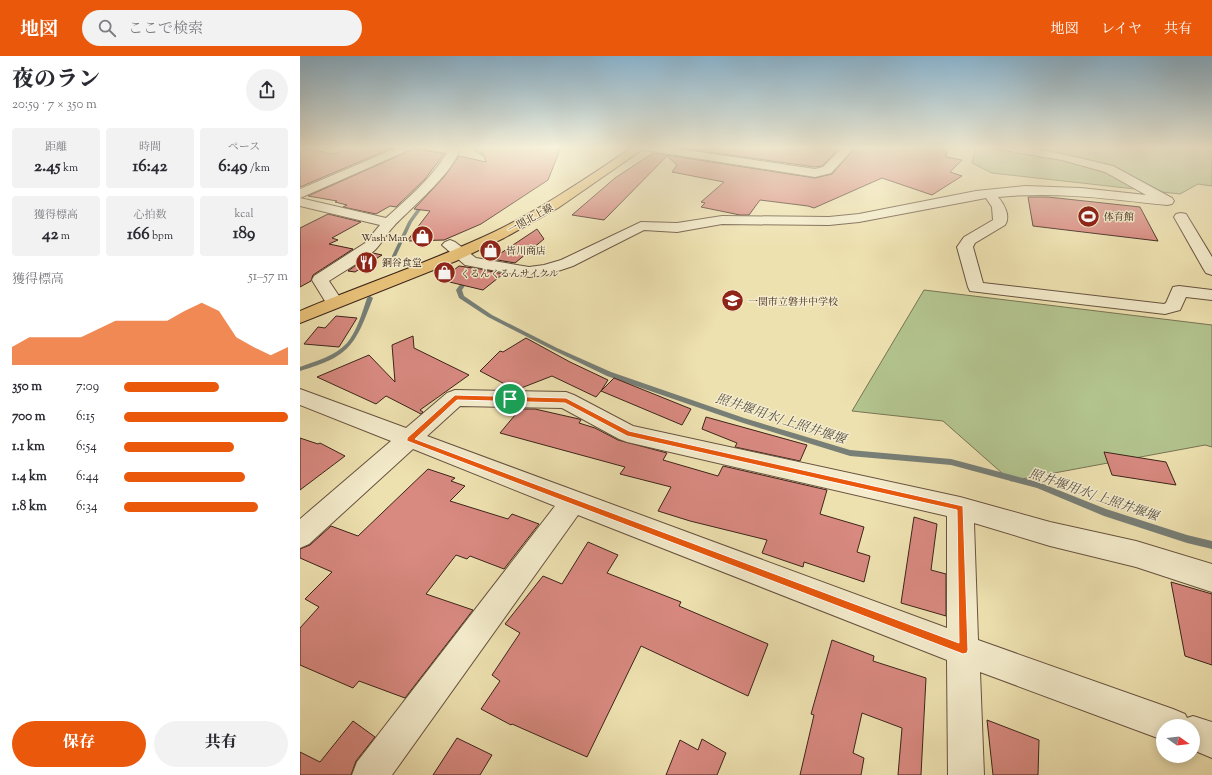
<!DOCTYPE html>
<html lang="ja">
<head>
<meta charset="utf-8">
<style>
	body { margin:0; font-family:"Sorts Mill Goudy","Noto Serif JP",serif; background:#f2f2f3; color:#2b2b33; height:100vh; display:flex; flex-direction:column; font-size:15px; white-space:nowrap }
	* { box-sizing:border-box; margin:0 }
	p { font-size:13px; color:#7c7c81 }
	.icon { flex:none; width:22px; height:22px; fill:none; stroke:currentColor; stroke-width:2; stroke-linecap:round; stroke-linejoin:round }
	.map { position:relative; flex:1; overflow:hidden }
	.panel { display:flex; flex-direction:column; background:#fff; width:300px }
	.panel>* { flex:none }
	.needle { width:26px; rotate:104deg }
	.controls { position:absolute; left:856px; top:663px; display:grid; gap:8px }
	.controls a { display:grid; place-items:center; width:44px; height:44px; border-radius:50%; background:#fff; box-shadow:0 2px 10px #0003; font-size:20px }
	.pin { position:absolute; display:grid; place-items:center; width:34px; height:34px; color:#fff; margin:-17px; border:2px solid #fff; border-radius:50%; box-shadow:0 1px 4px #0007 }
	.round { display:grid; place-items:center; flex:none; width:42px; height:42px; border-radius:21px; background:#f2f2f3 }
	.summary { display:flex; align-items:center; justify-content:space-between; height:68px; padding:0 12px }
	h1 { font-size:22px; font-weight:800; line-height:30px }
	.stats { display:grid; grid-template-columns:repeat(3,1fr); gap:6px; height:68px; padding:4px 12px }
	.stats div { display:grid; align-content:center; border-radius:4px; background:#f2f2f3; text-align:center }
	.stats b { font-size:17px; font-weight:800 }
	.stats small { font-size:11px; font-weight:400 }
	.stats p { font-size:11px }
	.chart { height:112px; padding:8px 12px }
	.chart p { display:flex; justify-content:space-between }
	.chart svg { width:100%; height:72px; margin-top:4px; fill:#ea580c; opacity:.7 }
	.action { display:flex; gap:8px; margin-top:auto; padding:8px 12px }
	.action a { flex:1; height:46px; border-radius:24px; background:#ea580c; color:#fff; font-size:16px; font-weight:800; line-height:46px; text-align:center }
	.action a+a { background:#f2f2f3; color:#2b2b33 }
	ul { padding:0 12px; list-style:none; font-size:13px }
	li { display:grid; grid-template-columns:64px 48px 1fr; align-items:center; height:30px }
	li i { height:10px; border-radius:5px; background:#ea580c }
	header { display:flex; align-items:center; gap:24px; box-sizing:border-box; height:56px; padding:0 20px; background:#ea580c; color:#fff }
	header strong { font-size:19px }
	nav { display:flex; gap:22px; margin-inline-start:auto; font-size:14px }
	.search { width:280px; height:36px; background:#f2f2f3; display:flex; align-items:center; gap:10px; box-sizing:border-box; padding:0 14px; border-radius:22px; color:#7c7c81; font-size:15px }
	main { display:flex; flex:1; min-height:0 }
	.map>svg:first-child { display:block }
</style>
</head>
<body>
<header>
<strong>地図</strong>
<div class="search"><svg class="icon" aria-label="search" viewBox="0 0 24 24"><circle cx="10" cy="10" r="6"/><path d="M15 15l6 6"/></svg>ここで検索</div>
<nav><a>地図</a><a>レイヤ</a><a>共有</a></nav>
</header>
<main>
<section class="panel">
<div class="summary"><div><h1>夜のラン</h1><p>20:59 · 7 × 350 m</p></div><a class="round"><svg class="icon" aria-label="share" viewBox="0 0 24 24"><path d="M12 15V3M7 8l5-5 5 5M5 13v7h14v-7"/></svg></a></div>
<div class="stats">
<div><p>距離</p><b>2.45<small> km</small></b></div>
<div><p>時間</p><b>16:42</b></div>
<div><p>ペース</p><b>6:49<small> /km</small></b></div>
</div>
<div class="stats">
<div><p>獲得標高</p><b>42<small> m</small></b></div>
<div><p>心拍数</p><b>166<small> bpm</small></b></div>
<div><p>kcal</p><b>189</b></div>
</div>
<div class="chart"><p><span>獲得標高</span>51–57 m</p>
<svg viewBox="0 0 160 44" preserveAspectRatio="none"><path d="M0 44V33L10 27L20 27L30 27L40 27L50 22L60 17L70 17L80 17L90 17L100 11L110 6L120 11L130 27L140 33L150 38L160 33V44z"/></svg>
</div>
<ul>
<li><b>350 m</b>7:09<i style="width:58%"></i></li>
<li><b>700 m</b>6:15<i style="width:100%"></i></li>
<li><b>1.1 km</b>6:54<i style="width:67%"></i></li>
<li><b>1.4 km</b>6:44<i style="width:74%"></i></li>
<li><b>1.8 km</b>6:34<i style="width:82%"></i></li>
</ul>
<div class="action"><a>保存</a><a>共有</a></div>
</section>
<div class="map">
<svg width="912" height="719" viewBox="0 0 912 719">
	<rect width="100%" height="100%" fill="#eee1b0"/>
	<filter id="stains"><feTurbulence type="fractalNoise" baseFrequency=".005" numOctaves="4"/><feColorMatrix values="0 0 0 0 .2 0 0 0 0 .09 0 0 0 0 .02 0 0 0 .5 -.17"/></filter>
	<radialGradient id="worn" r=".72"><stop offset=".6" stop-color="#630" stop-opacity="0"/><stop offset="1" stop-color="#630" stop-opacity=".3"/></radialGradient>
	<!-- green -->
	<g fill="#b3c48f" stroke="#787454">
		<path d="M676 91H912V130L898 128 880 138 692 117 672 107Z"/>
		<path d="M624 234 912 269V391L905 389 711 425 643 365 552 355Z"/>
	</g>
	<g fill="none" stroke-linecap="round" stroke-linejoin="round">
		<!-- stream -->
		<g fill="#777f77" fill-rule="evenodd">
			<path d="M170 91H173L193 102C186 104 174 96 170 91Z"/>
			<path d="M122 146 126 147 112 166 96 200 92 201V200L108 166Z"/>
			<path d="M213 200 217 201 185 220H181L180 219Z"/>
			<path d="M169 223 172 225 166 228 162 234 164 240 192 259 257 292 311 316 444 362 550 394 651 403 738 426 806 453 887 479 912 485V493L887 487 804 460 737 432 651 409 550 400 440 366 307 320 253 294 188 261 159 242 156 234 162 226Z"/>
			<path d="M70 240 73 242C55 289 51 300 0 315V311C16 305 35 300 47 287 57 275 62 257 67 242Z"/>
		</g>
	</g>
	<!-- building -->
	<g fill="#d88980" stroke="#3c2419">
		<path d="M0 91 34 98 51 91H83L92 92 0 131Z"/>
		<path d="M118 91 123 94 144 98 125 123 96 151 90 150 76 158 43 151 47 149 35 146 37 145 8 140Z"/>
		<path d="M181 91H261L248 124 181 168 144 184 107 185 130 155 114 153 144 121 159 100 186 106Z"/>
		<path d="M372 91H541L522 110 515 111Z"/>
		<path d="M556 91H647L646 101 662 104 650 116 662 120 632 139 582 122 514 152 508 150 460 144 449 159H440L401 151 405 147 401 146 424 126 372 116 377 109 367 100 304 164 272 159 315 122 353 97 515 122 532 118Z"/>
		<path d="M728 141H748L840 151 858 185 733 170Z"/>
		<path d="M28 158 61 166 32 182 38 184 29 188 53 193 13 219 11 225 0 231V172Z"/>
		<path d="M237 173 244 183 215 207 192 203Z"/>
		<path d="M73 197 82 199 55 216 48 215Z"/>
		<path d="M159 210 180 213 203 218 183 234 141 224Z"/>
		<path d="M36 260 57 262 39 291 4 288 18 271 25 272Z"/>
		<path d="M113 280 114 292 169 319 120 354 123 356 121 358 86 340 76 348 17 321 69 299 95 326 92 289Z"/>
		<path d="M226 282 270 306 308 324 301 335 314 322 391 353 382 369 301 335 296 341 252 320 216 334 180 315 200 295 203 296Z"/>
		<path d="M220 353H235L279 363 281 364 279 367 295 372 318 384 367 397 363 404 418 420 423 410 527 434 520 458 564 471 557 496 570 500 564 526 504 506 503 511 462 497 467 484 390 465 358 455 371 431 320 418 325 411 200 377Z"/>
		<path d="M406 361 507 389 500 405 435 391 437 387 402 373Z"/>
		<path d="M0 382 18 388 20 387 45 400 0 434Z"/>
		<path d="M804 396 866 406 876 429 812 419Z"/>
		<path d="M128 413 155 422 151 425 165 430 150 445 208 463 212 458 239 468 204 513 170 500 167 503 156 499 126 538 173 554 105 642 59 625 53 632 0 609V572L19 551 5 543 32 516 0 502V493L10 489 31 470 58 480Z"/>
		<path d="M614 461 637 468 631 514 646 518V560L601 547Z"/>
		<path d="M288 486 318 499 307 517 381 546 379 550 468 588 448 640 341 590 287 701 212 668 211 669 181 653 200 625 192 619 220 577 205 568 243 520 262 528Z"/>
		<path d="M871 526 912 538V609L885 600Z"/>
		<path d="M532 584 574 600 573 605 626 622 621 719H598L602 672 562 657 553 697 564 702 561 719H500L514 659 511 658Z"/>
		<path d="M687 664 739 684 738 719H693Z"/>
		<path d="M53 665 75 681 56 705 51 719H0V696L20 706Z"/>
		<path d="M157 682 192 699 180 719H133Z"/>
		<path d="M402 683 426 697 417 719H366L380 684 398 694Z"/>
	</g>
	<g fill="none" stroke-linecap="round" stroke-linejoin="round">
		<defs>
			<g id="minor">
				<path d="M99 91H113L111 93 0 142V133Z"/>
				<path d="M122 91H159C161 110 108 155 94 170 87 177 82 187 75 194 61 206 44 215 29 225L43 246 40 250 34 251 28 250 12 224 14 220 65 187 80 169 0 150V142L86 162C108 142 131 123 147 97L123 93Z"/>
				<path d="M339 91H364L515 113 523 111 543 91H555L531 117 515 121 345 94Z"/>
				<path d="M697 91H721L762 98 813 110 872 142 874 145 872 148 867 149C811 143 755 135 698 141 704 148 711 160 705 169L675 187 673 191 683 227 864 248 866 247 873 231 879 230 912 234V244L886 241 880 254 865 258 670 235 668 231 657 191 664 181 693 164 692 151 686 142 559 166 529 169 422 168 377 176 344 174 273 210 246 219 229 221 165 209 142 189 145 186 150 184 155 186 176 202 229 211 244 209 261 204 341 166 377 167 422 160 529 161 559 158 676 135 725 130 781 132 846 139 805 116 762 104 703 94Z"/>
				<path d="M881 157 886 158 912 201V219L906 217 904 214 874 161 876 158Z"/>
				<path d="M0 333 106 372 147 337 155 334 266 336 274 339 333 370 660 441 750 466 836 485 912 508V536L836 511 750 490 674 467 678 584 873 653 885 658 887 662 893 660 912 666V702L893 694V670H863V684L680 616 684 719H648L647 604 278 459 92 719H52L57 706 255 450 113 393 9 488 0 492V463L91 385 0 349ZM160 350 262 352 319 383 327 386 647 460V572L127 380Z"/>
			</g>
			<path id="major" d="M333 91H346L258 152 204 182 156 205 0 267V255C64 228 131 206 194 176 243 152 288 121 333 91Z"/>
		</defs>
		<!-- minor casing -->
		<use href="#minor" stroke="#68533f" stroke-width="2"/>
		<!-- major casing -->
		<use href="#major" stroke="#3c2419" stroke-width="2"/>
		<!-- minor -->
		<use href="#minor" fill="#f4eccc" fill-rule="evenodd"/>
		<!-- major -->
		<use href="#major" fill="#e7c078" fill-rule="evenodd"/>
	</g>
	<!-- sky -->
	<linearGradient id="sky" x2="0" y2="1"><stop stop-color="#8ab7d4"/><stop offset="0.48" stop-color="#f7f2db"/><stop offset="1" stop-color="#f7f2db" stop-opacity="0"/></linearGradient>
	<rect width="912" height="191" fill="url(#sky)"/>
	<!-- route -->
	<path fill="#ea580c" stroke="#fff" fill-rule="evenodd" d="M155 339 266 342 329 375 663 450 668 594 667 597 663 598 107 385V382ZM157 344 265 347 327 380 657 454 659 587 115 383Z"/>
	<!-- icons -->
	<defs>
		<symbol id="stadium-disc" viewBox="-11 -11 22 22"><circle r="9.5" fill="#8f2418" stroke="#f4eccc"/><path d="M0-5a6.5 5 0 1 0 0 10a6.5 5 0 1 0 0-10ZM-3.5-1.8h7v3.6h-7Z" fill="#fff"/></symbol>
		<symbol id="shop-disc" viewBox="-11 -11 22 22"><circle r="9.5" fill="#8f2418" stroke="#f4eccc"/><path d="M-5-2.5h2.3a2.7 3.5 0 0 1 5.4 0H5L5.5 6h-11ZM-1.5-2.5h3a1.5 2.3 0 0 0-3 0Z" fill="#fff"/></symbol>
		<symbol id="restaurant-disc" viewBox="-11 -11 22 22"><circle r="9.5" fill="#8f2418" stroke="#f4eccc"/><path d="M-5-6h1v4h1v-4h1v4h1v-4h1v5L-1.5 .5V6h-2V.5L-5-1ZM5-6V6H3V1.5H1.5Q1.5-4 5-6Z" fill="#fff"/></symbol>
		<symbol id="school-disc" viewBox="-11 -11 22 22"><circle r="9.5" fill="#8f2418" stroke="#f4eccc"/><path d="M0-5L7-2L0 1L-7-2ZM-4 1L0 2.5L4 1V4Q0 6-4 4Z" fill="#fff"/></symbol>
	</defs>
	<g fill-rule="evenodd">
		<use href="#stadium-disc" x="776" y="148" width="25" height="25"/>
		<use href="#shop-disc" x="110" y="168" width="25" height="25"/>
		<use href="#shop-disc" x="178" y="182" width="25" height="25"/>
		<use href="#restaurant-disc" x="54" y="194" width="25" height="25"/>
		<use href="#shop-disc" x="132" y="204" width="25" height="25"/>
		<use href="#school-disc" x="420" y="232" width="25" height="25"/>
	</g>
	<g text-anchor="middle" stroke-width="3" stroke-linejoin="round" paint-order="stroke">
		<!-- far-poi labels -->
		<g font-size="10" fill="#3c2419" stroke="#f4eccc" text-anchor="start">
			<text x="804" y="164">体育館</text>
			<text x="108" y="185" text-anchor="end">Wash Man</text>
			<text x="206" y="198">皆川商店</text>
			<text x="82" y="210">銅谷食堂</text>
			<text x="160" y="221">くるんくるんサイクル</text>
			<text x="448" y="249">一関市立磐井中学校</text>
		</g>
		<!-- far-street labels -->
		<g font-size="10" fill="#3c2419" stroke="#f4eccc">
			<text transform="translate(230 162) rotate(-29)" y="4">一関北上線</text>
		</g>
		<!-- water labels -->
		<g font-size="13" font-style="italic" fill="#595148" stroke="#f4eccc">
			<text transform="translate(481 362) rotate(18)" y="5">照井堰用水/上照井堰堰</text>
			<text transform="translate(794 438) rotate(19)" y="5">照井堰用水/上照井堰堰</text>
		</g>
	</g>
	<rect width="100%" height="100%" filter="url(#stains)"/>
	<rect width="100%" height="100%" fill="url(#worn)"/>
</svg>
<div class="controls">
<a><svg class="needle" viewBox="-14 -14 28 28"><path d="M0-13l5 13h-10z" fill="#e53935"/><path d="M0 13l5-13h-10z" fill="#7c7c81"/></svg></a>
</div>
<div class="pin" style="left:210px;top:343px;background:#1e9e55"><svg class="icon" aria-label="arrive" viewBox="0 0 24 24"><path d="M6 21V4h12l-3 4 3 4H6"/></svg></div>
</div>
</main>
</body>
</html>
